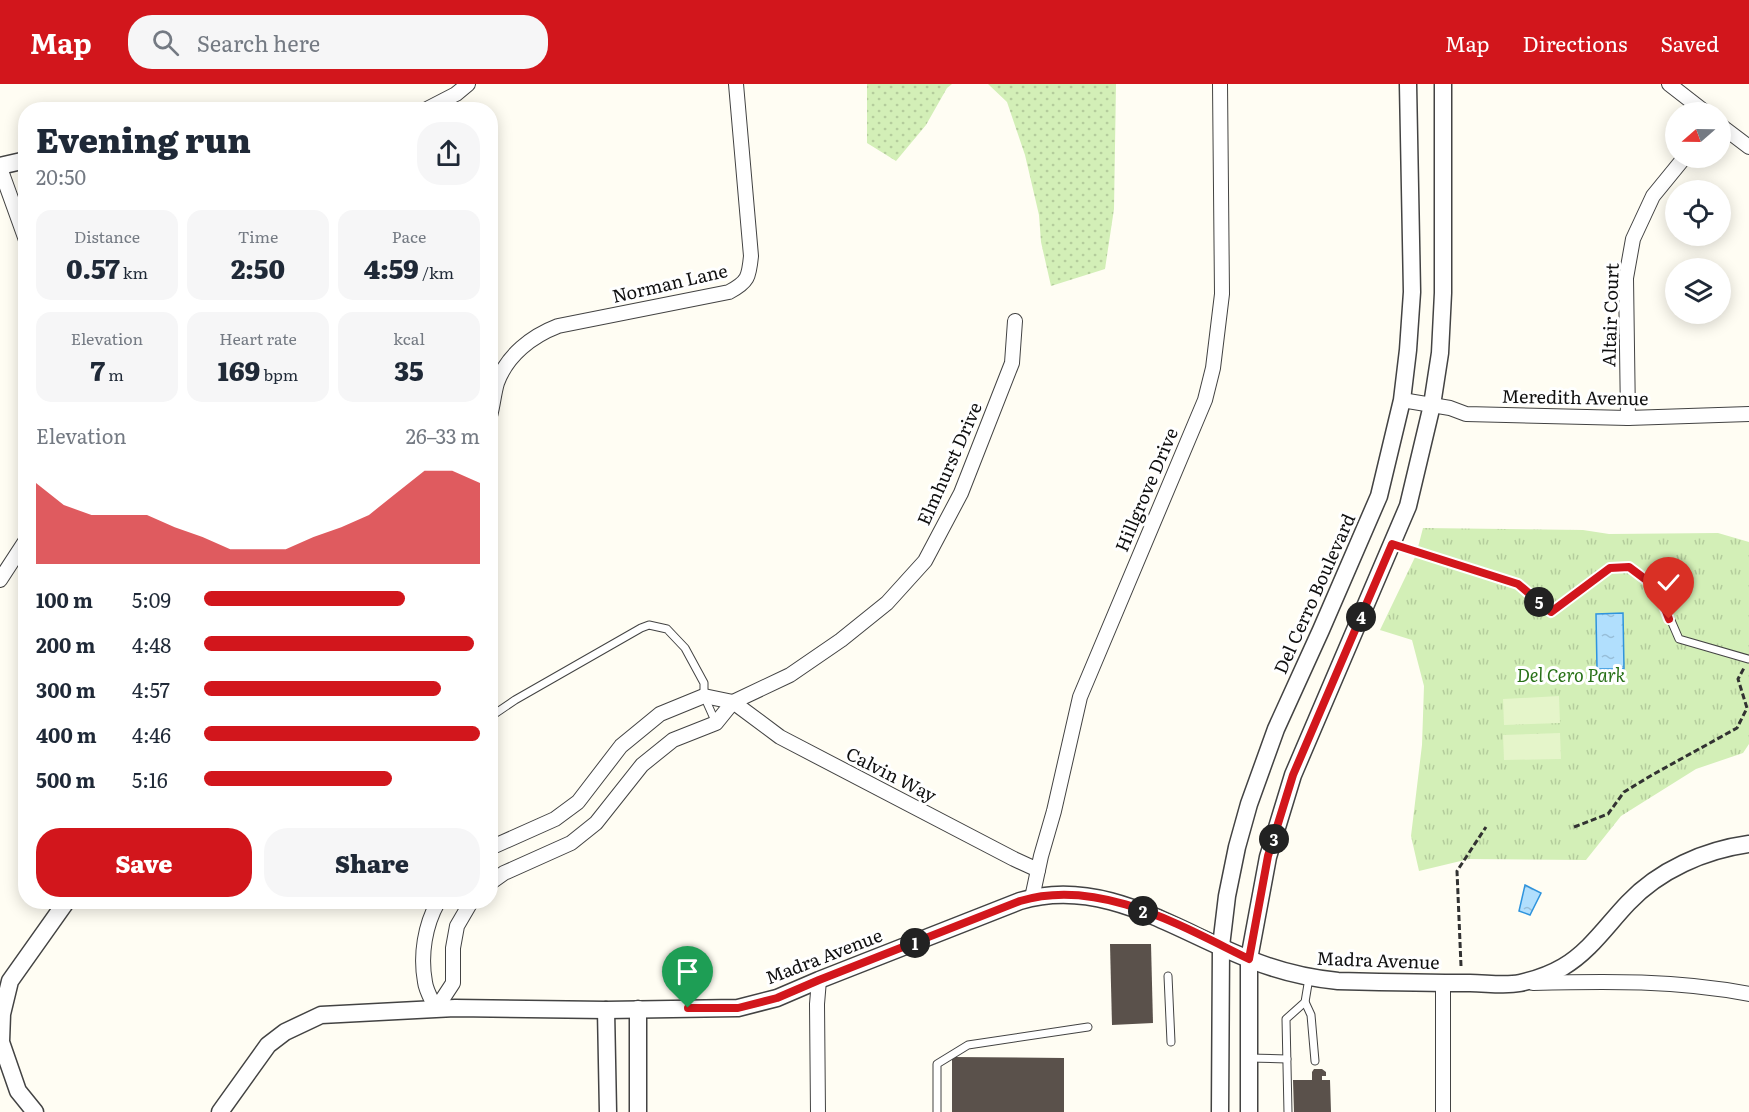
<!DOCTYPE html>
<html lang="en">
<head>
<meta charset="utf-8">
<style>
	body { margin:0; font-family:Literata,serif; background:#f6f6f7; color:#1f2937; height:100vh; display:flex; flex-direction:column; font-size:22px; white-space:nowrap }
	* { box-sizing:border-box; margin:0 }
	p { font-size:20px; color:#747a83 }
	.icon { flex:none; width:33px; height:33px; fill:none; stroke:currentColor; stroke-width:2; stroke-linecap:round; stroke-linejoin:round }
	.map { position:relative; flex:1; overflow:hidden }
	.panel { position:absolute; left:18px; top:18px; width:480px; height:807px; display:flex; flex-direction:column; background:#fff; border-radius:24px; box-shadow:0 3px 15px #0003 }
	.panel>* { flex:none }
	.needle { width:39px; rotate:250deg }
	.buttons { position:absolute; left:1665px; top:18px; display:grid; gap:12px }
	.buttons a { display:grid; place-items:center; width:66px; height:66px; border-radius:50%; background:#fff; box-shadow:0 3px 15px #0003; font-size:30px }
	.pin { position:absolute; display:grid; place-items:center; width:51px; height:51px; color:#fff; margin:-62px -26px; border-radius:50% 50% 50% 0; rotate:-45deg; box-shadow:0 0 6px #0007 }
	.pin .icon { rotate:45deg }
	.km { position:absolute; width:30px; height:30px; margin:-15px; border-radius:50%; background:#222; color:#fff; font-size:16px; line-height:30px; text-align:center }
	.round { display:grid; place-items:center; flex:none; width:63px; height:63px; border-radius:24px; background:#f6f6f7 }
	.summary { display:flex; align-items:center; justify-content:space-between; height:102px; padding:0 18px }
	h1 { font-size:33px; font-weight:800; line-height:45px }
	.metrics { display:grid; grid-template-columns:repeat(3,1fr); gap:9px; height:102px; padding:6px 18px }
	.metrics div { display:grid; align-content:center; border-radius:15px; background:#f6f6f7; text-align:center }
	.metrics b { font-size:26px; font-weight:800 }
	.metrics small { font-size:16px; font-weight:400 }
	.metrics p { font-size:16px }
	.chart { height:168px; padding:12px 18px }
	.chart p { display:flex; justify-content:space-between }
	.chart svg { width:100%; height:108px; margin-top:6px; fill:#d2161c; opacity:.7 }
	.action { display:flex; gap:12px; margin-top:auto; padding:12px 18px }
	.action a { flex:1; height:69px; border-radius:24px; background:#d2161c; color:#fff; font-size:24px; font-weight:800; line-height:69px; text-align:center }
	.action a+a { background:#f6f6f7; color:#1f2937 }
	ul { padding:0 18px; list-style:none; font-size:20px }
	li { display:grid; grid-template-columns:96px 72px 1fr; align-items:center; height:45px }
	li i { height:15px; border-radius:8px; background:#d2161c }
	header { display:flex; align-items:center; gap:36px; box-sizing:border-box; height:84px; padding:0 30px; background:#d2161c; color:#fff }
	header strong { font-size:28px }
	nav { display:flex; gap:33px; margin-inline-start:auto; font-size:21px }
	.search { width:420px; height:54px; background:#f6f6f7; display:flex; align-items:center; gap:15px; box-sizing:border-box; padding:0 21px; border-radius:24px; color:#747a83; font-size:22px }
	.map>svg:first-child { display:block }
</style>
</head>
<body>
<header>
<strong>Map</strong>
<div class="search"><svg class="icon" aria-label="search" viewBox="0 0 24 24"><circle cx="10" cy="10" r="6"/><path d="M15 15l6 6"/></svg>Search here</div>
<nav><a>Map</a><a>Directions</a><a>Saved</a></nav>
</header>
<div class="map">
<svg width="1749" height="1028" viewBox="0 0 1749 1028">
	<defs>
		<pattern id="grass-dots" width="8" height="8" patternUnits="userSpaceOnUse" patternTransform="scale(1.5)"><rect width="8" height="8" fill="#d3efb7"/><path d="M2 2h.1M6 6h.1" fill="none" stroke="#b4cc9c" stroke-width="1.8" stroke-linecap="round"/></pattern>
		<pattern id="park-tufts" width="24" height="20" patternUnits="userSpaceOnUse" patternTransform="scale(1.5)"><rect width="24" height="20" fill="#d3efb7"/><path d="M3 7l-1-3M5 7V3M7 7l1-3M15 17l-1-3M17 17v-4M19 17l1-3" fill="none" stroke="#b4cc9c"/></pattern>
		<pattern id="water-ripples" width="26" height="14" patternUnits="userSpaceOnUse" patternTransform="scale(1.5)"><rect width="26" height="14" fill="#b1dffd"/><path d="M2 4q2-2 4 0t4 0M15 11q2-2 4 0t4 0" fill="none" stroke="#97bed8"/></pattern>
	</defs>
	<rect width="100%" height="100%" fill="#fffdf3"/>
	<!-- grass -->
	<g fill="url(#grass-dots)">
		<path d="M867 0H952L947 4 926 41 896 77 867 59Z"/>
		<path d="M988 0H1116L1114 125 1105 185 1051 202 1041 158 1039 131 1025 71 1007 18Z"/>
	</g>
	<!-- park -->
	<path fill="url(#park-tufts)" d="M1423 444 1583 446 1609 450 1718 449 1749 458V660L1743 669 1696 685 1621 732 1586 776 1469 775 1419 787 1411 752 1422 661 1424 602 1412 556 1380 546 1416 471Z"/>
	<!-- pitch -->
	<g fill="#e5f5ca">
		<path d="M1559 612 1560 639 1504 641 1503 615Z"/>
		<path d="M1560 649 1561 675 1504 676 1503 651Z"/>
	</g>
	<!-- water -->
	<g fill="url(#water-ripples)" stroke="#2f94dd" stroke-width="1.5">
		<path d="M1623 529 1624 585H1597L1596 530Z"/>
		<path d="M1525 801 1541 809 1530 831 1519 827Z"/>
	</g>
	<!-- building -->
	<g fill="#5a514b">
		<path d="M1110 860H1151L1153 939 1112 941Z"/>
		<path d="M952 973 1064 974V1028H952Z"/>
		<path d="M1314 985H1322L1326 988V992H1322V996H1330L1331 1028H1294L1293 996H1312V988Z"/>
	</g>
	<g fill="none" stroke-linecap="round" stroke-linejoin="round">
		<defs>
			<g id="service">
				<path d="M1629 483 1657 504 1679 555 1748 575"/>
				<path d="M490 633 515 616 641 544 649 541 667 545 685 564 704 599V612L716 639"/>
				<path d="M1168 892 1171 958"/>
				<path d="M1305 918 1311 931 1315 977"/>
				<path d="M1249 974 1287 975"/>
				<path d="M937 1028V980L968 961 1088 943"/>
				<path d="M1288 1028 1286 935 1305 918 1309 894"/>
			</g>
			<g id="minor">
				<path d="M1669 0 1705 28"/>
				<path d="M425 26 456 10 468 0"/>
				<path d="M1720 41 1749 63"/>
				<path d="M0 84 26 156"/>
				<path d="M1402 316 1450 324 1466 330 1628 334 1749 330"/>
				<path d="M490 332C493 321 494 309 497 299 507 271 532 252 558 242L729 208C748 198 749 193 751 172L736 0"/>
				<path d="M1628 334 1626 194 1633 155 1653 112 1684 74"/>
				<path d="M0 496 26 456"/>
				<path d="M490 764 555 735 578 718 621 662 660 630 704 612 733 618 780 653 1014 775 1038 786"/>
				<path d="M490 799 504 789 571 759 596 739 642 681 673 656 716 639 733 618 790 591 841 556 887 519 925 477 961 409 1012 279 1015 237"/>
				<path d="M1032 814 1041 772 1054 727 1080 613 1205 316 1213 284 1222 210 1220 0"/>
				<path d="M1533 899C1605 897 1678 896 1749 910"/>
				<path d="M436 925 453 899V864L457 842 471 818"/>
				<path d="M436 925C432 916 426 907 425 898 420 871 425 841 438 818"/>
				<path d="M818 1028 817 920 819 896"/>
				<path d="M1443 1028V899"/>
			</g>
			<g id="tertiary">
				<path d="M0 82 26 76"/>
				<path d="M638 925V1028"/>
				<path d="M606 926 608 1028"/>
				<path d="M35 1028 18 1007 1 958 2 930 10 897 66 818"/>
				<path d="M220 1028 268 961 285 948 321 931 455 924 606 926 738 924 777 914 819 896 1020 817C1103 792 1176 847 1249 875 1278 887 1307 894 1338 897 1382 898 1426 899 1470 899 1486 899 1505 902 1520 899 1534 896 1551 890 1563 883 1590 867 1607 841 1628 819 1659 786 1705 766 1749 760"/>
				<path d="M1220 1028 1221 862 1227 812 1237 763 1249 720 1276 645 1321 546 1379 412 1402 316 1408 266 1412 208 1408 0"/>
				<path d="M1249 1028V875L1268 773 1293 691 1408 422 1432 321 1440 269 1443 209V0"/>
			</g>
		</defs>
		<!-- service casing -->
		<use href="#service" stroke="#434343" stroke-width="9"/>
		<!-- minor casing -->
		<use href="#minor" stroke="#434343" stroke-width="16"/>
		<!-- tertiary casing -->
		<use href="#tertiary" stroke="#434343" stroke-width="19"/>
		<!-- path -->
		<g stroke="#323232" stroke-width="3" stroke-dasharray="6 3" stroke-linecap="butt">
			<path d="M1405 464 1518 500 1551 528 1610 484 1620 483"/>
			<path d="M1574 743 1608 730 1624 708 1652 691 1737 644 1747 624 1738 595 1744 584"/>
			<path d="M1461 882 1457 787 1486 743"/>
		</g>
		<!-- service -->
		<use href="#service" stroke="#fff" stroke-width="7"/>
		<!-- minor -->
		<use href="#minor" stroke="#fff" stroke-width="14"/>
		<!-- tertiary -->
		<use href="#tertiary" stroke="#fff" stroke-width="16"/>
	</g>
	<g fill="none" stroke-linecap="round" stroke-linejoin="round">
		<defs>
			<path id="route" d="M688 924H738L777 914 819 896 1020 817C1099 793 1181 842 1249 875L1268 772 1293 691 1392 460 1518 500 1551 528 1610 484 1629 483 1657 504 1669 535"/>
		</defs>
		<!-- route casing -->
		<use href="#route" stroke="#fff" stroke-width="12"/>
		<!-- route -->
		<use href="#route" stroke="#d2161c" stroke-width="8"/>
	</g>
	<g text-anchor="middle" stroke-width="6" stroke-linejoin="round" paint-order="stroke">
		<!-- street labels -->
		<g font-size="18" fill="#101010" stroke="#fff">
			<text transform="translate(670 200) rotate(-13)" y="6">Norman Lane</text>
			<text transform="translate(1611 231) rotate(-88)" y="6">Altair Court</text>
			<text transform="translate(1575 314) rotate(1)" y="6">Meredith Avenue</text>
			<text transform="translate(950 380) rotate(-66)" y="6">Elmhurst Drive</text>
			<text transform="translate(1147 406) rotate(-67)" y="6">Hillgrove Drive</text>
			<text transform="translate(1315 510) rotate(-66)" y="6">Del Cerro Boulevard</text>
			<text transform="translate(891 691) rotate(27)" y="6">Calvin Way</text>
			<text transform="translate(824 873) rotate(-21)" y="6">Madra Avenue</text>
			<text transform="translate(1378 877) rotate(2)" y="6">Madra Avenue</text>
		</g>
		<!-- park labels -->
		<g font-size="18" font-style="italic" fill="#287117" stroke="#fff">
			<text x="1571" y="598">Del Cero Park</text>
		</g>
	</g>
</svg>
<div class="buttons">
<a><svg class="needle" viewBox="-14 -14 28 28"><path d="M0-13l5 13h-10z" fill="#e53935"/><path d="M0 13l5-13h-10z" fill="#747a83"/></svg></a>
<a><svg class="icon" aria-label="locate" viewBox="0 0 24 24"><circle cx="12" cy="12" r="6"/><path d="M12 2v4M12 18v4M2 12h4M18 12h4"/></svg></a>
<a><svg class="icon" aria-label="layers" viewBox="0 0 24 24"><path d="M12 4l9 5-9 5-9-5zM3 14l9 5 9-5"/></svg></a>
</div>
<div class="pin" style="left:688px;top:924px;background:#1e9e55"><svg class="icon" aria-label="arrive" viewBox="0 0 24 24"><path d="M6 21V4h12l-3 4 3 4H6"/></svg></div>
<div class="pin" style="left:1669px;top:535px;background:#d93025"><svg class="icon" aria-label="check" viewBox="0 0 24 24"><path d="M5 12l5 5 9-10"/></svg></div>
<b class="km" style="left:915px;top:859px">1</b>
<b class="km" style="left:1143px;top:827px">2</b>
<b class="km" style="left:1274px;top:755px">3</b>
<b class="km" style="left:1361px;top:533px">4</b>
<b class="km" style="left:1539px;top:518px">5</b>
<section class="panel">
<div class="summary"><div><h1>Evening run</h1><p>20:50</p></div><a class="round"><svg class="icon" aria-label="share" viewBox="0 0 24 24"><path d="M12 15V3M7 8l5-5 5 5M5 13v7h14v-7"/></svg></a></div>
<div class="metrics">
<div><p>Distance</p><b>0.57<small> km</small></b></div>
<div><p>Time</p><b>2:50</b></div>
<div><p>Pace</p><b>4:59<small> /km</small></b></div>
</div>
<div class="metrics">
<div><p>Elevation</p><b>7<small> m</small></b></div>
<div><p>Heart rate</p><b>169<small> bpm</small></b></div>
<div><p>kcal</p><b>35</b></div>
</div>
<div class="chart"><p><span>Elevation</span>26–33 m</p>
<svg viewBox="0 0 160 44" preserveAspectRatio="none"><path d="M0 44V11L10 20L20 24L30 24L40 24L50 29L60 33L70 38L80 38L90 38L100 33L110 29L120 24L130 15L140 6L150 6L160 11V44z"/></svg>
</div>
<ul>
<li><b>100 m</b>5:09<i style="width:73%"></i></li>
<li><b>200 m</b>4:48<i style="width:98%"></i></li>
<li><b>300 m</b>4:57<i style="width:86%"></i></li>
<li><b>400 m</b>4:46<i style="width:100%"></i></li>
<li><b>500 m</b>5:16<i style="width:68%"></i></li>
</ul>
<div class="action"><a>Save</a><a>Share</a></div>
</section>
</div>
</body>
</html>
